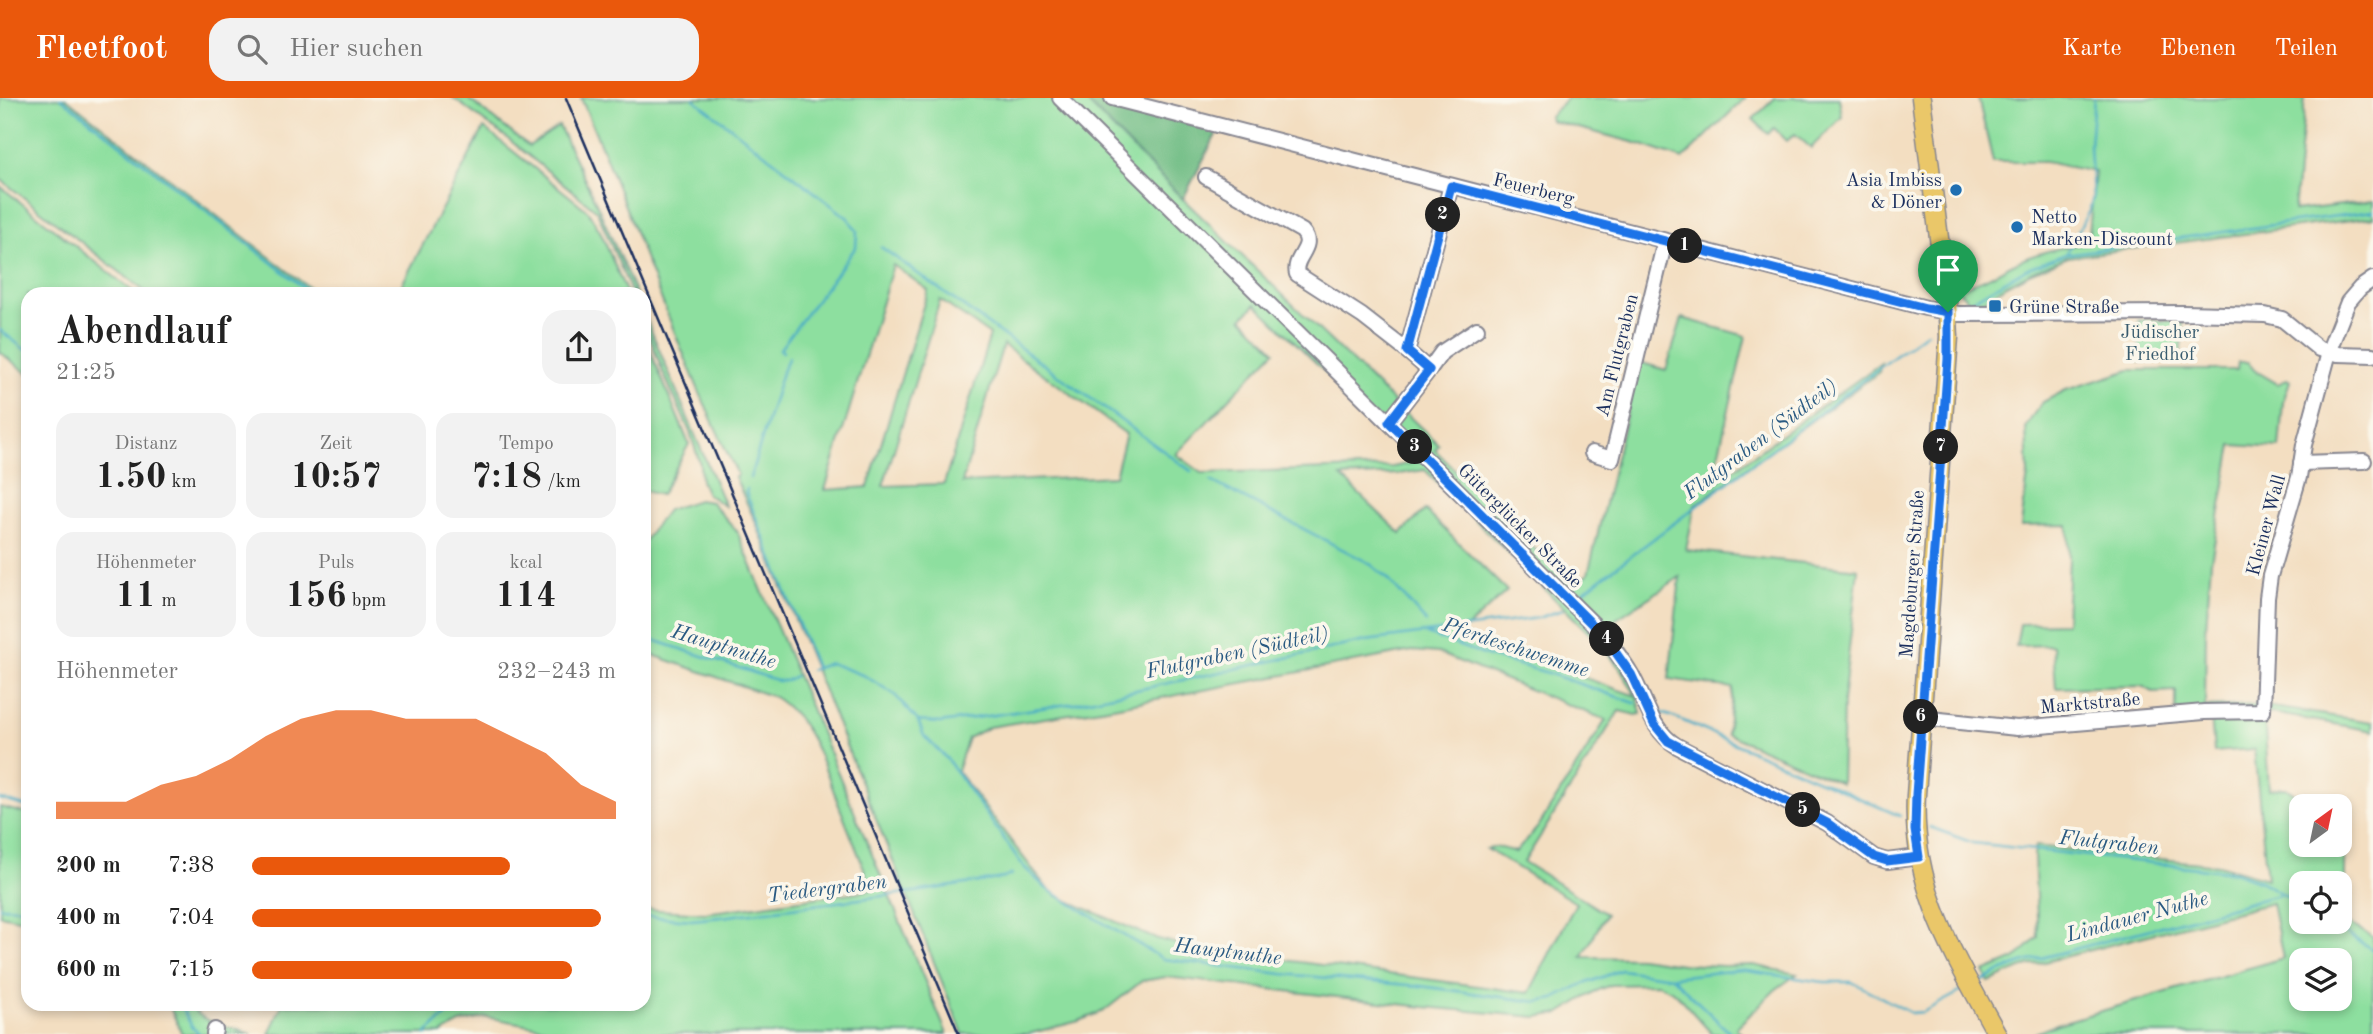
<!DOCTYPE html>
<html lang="de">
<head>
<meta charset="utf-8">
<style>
	body { margin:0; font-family:"Old Standard TT",serif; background:#f2f2f2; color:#222; height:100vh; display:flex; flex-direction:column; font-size:26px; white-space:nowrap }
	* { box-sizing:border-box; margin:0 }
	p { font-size:23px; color:#767676 }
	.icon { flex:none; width:38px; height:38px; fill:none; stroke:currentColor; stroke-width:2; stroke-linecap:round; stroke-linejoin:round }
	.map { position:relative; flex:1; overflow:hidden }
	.details { position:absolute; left:21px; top:189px; width:630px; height:724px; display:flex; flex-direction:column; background:#fff; border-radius:21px; box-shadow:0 4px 10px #0003 }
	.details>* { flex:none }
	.needle { width:46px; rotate:33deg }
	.tools { position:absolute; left:2289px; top:696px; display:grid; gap:14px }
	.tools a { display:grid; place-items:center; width:63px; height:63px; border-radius:14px; background:#fff; box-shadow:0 4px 10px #0003; font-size:35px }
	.pin { position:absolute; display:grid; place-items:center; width:60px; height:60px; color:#fff; margin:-72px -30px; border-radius:50% 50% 50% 0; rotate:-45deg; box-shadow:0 0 7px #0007 }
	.pin .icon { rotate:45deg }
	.km { position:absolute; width:35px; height:35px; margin:-18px; border-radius:50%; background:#222; color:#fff; font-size:19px; line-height:35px; text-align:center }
	.round { display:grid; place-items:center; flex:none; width:74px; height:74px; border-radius:21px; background:#f2f2f2 }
	.overview { display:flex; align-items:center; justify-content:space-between; height:119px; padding:0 35px }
	h1 { font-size:38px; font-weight:700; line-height:52px }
	.metrics { display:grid; grid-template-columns:repeat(3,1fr); gap:10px; height:119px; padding:7px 35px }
	.metrics div { display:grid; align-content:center; border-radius:18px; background:#f2f2f2; text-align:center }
	.metrics b { font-size:35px; font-weight:700 }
	.metrics small { font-size:19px; font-weight:400 }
	.metrics p { font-size:19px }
	.chart { height:196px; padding:14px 35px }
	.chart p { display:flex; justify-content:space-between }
	.chart svg { width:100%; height:126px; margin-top:7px; fill:#ea580c; opacity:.7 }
	ul { padding:0 35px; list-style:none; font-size:23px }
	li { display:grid; grid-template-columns:112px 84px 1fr; align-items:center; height:52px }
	li i { height:18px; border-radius:9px; background:#ea580c }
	header { display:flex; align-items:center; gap:42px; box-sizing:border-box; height:98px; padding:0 35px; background:#ea580c; color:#fff }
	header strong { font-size:33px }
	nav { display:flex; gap:38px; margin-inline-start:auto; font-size:24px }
	.search { width:490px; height:63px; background:#f2f2f2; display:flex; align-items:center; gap:18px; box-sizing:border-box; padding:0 24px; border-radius:21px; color:#767676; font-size:26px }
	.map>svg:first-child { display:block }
</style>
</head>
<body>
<header>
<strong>Fleetfoot</strong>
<div class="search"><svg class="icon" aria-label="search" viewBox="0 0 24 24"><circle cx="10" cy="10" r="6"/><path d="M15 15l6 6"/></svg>Hier suchen</div>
<nav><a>Karte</a><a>Ebenen</a><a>Teilen</a></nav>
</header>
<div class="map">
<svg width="2373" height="936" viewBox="0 0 2373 936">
	<rect width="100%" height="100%" fill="#fbf7ec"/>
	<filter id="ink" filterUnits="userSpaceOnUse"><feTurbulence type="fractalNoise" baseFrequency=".0143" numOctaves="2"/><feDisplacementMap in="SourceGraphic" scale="14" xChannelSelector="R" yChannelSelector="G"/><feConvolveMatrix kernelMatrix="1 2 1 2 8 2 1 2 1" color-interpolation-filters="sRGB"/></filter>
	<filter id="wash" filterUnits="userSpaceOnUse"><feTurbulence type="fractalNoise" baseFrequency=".00686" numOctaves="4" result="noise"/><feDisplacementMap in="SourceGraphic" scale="28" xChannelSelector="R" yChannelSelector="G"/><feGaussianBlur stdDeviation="1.57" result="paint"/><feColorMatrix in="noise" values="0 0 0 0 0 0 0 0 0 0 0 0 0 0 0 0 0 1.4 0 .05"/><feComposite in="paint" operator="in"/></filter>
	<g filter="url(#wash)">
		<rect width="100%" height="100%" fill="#f3dec1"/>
		<!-- green -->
		<g fill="#8ddf9f" stroke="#54877e" stroke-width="2" fill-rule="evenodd">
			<path d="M0 0H66L317 196H148L0 81Z"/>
			<path d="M453 0H467L529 48 559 28 598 109 636 196H632L597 113 507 40Z"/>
			<path d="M581 0H1083L1183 101 1439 347 1435 352 1572 488 1588 476 1639 264 1666 272 1682 220 1746 238 1711 388 1881 265 1879 274 1695 407 1686 452 1858 471 1843 604 1841 685 1727 636 1733 590 1669 581 1680 479 1609 526 1623 545 1653 600 1637 599 1641 616 1636 617 1619 613 1524 764 1606 816 1582 859 1640 860 1682 866 1724 868 1753 867 1797 876 1775 892 1736 930 1742 936H1712L1679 899 1671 892 1658 886 1611 887 1594 894 1560 915 1537 919 1424 909 1166 879 1142 883 1104 913 1079 923 1028 936H963L756 425 735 379 738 377C677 255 635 125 581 0ZM893 167 928 192 868 389 825 392ZM940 202 990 237 944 386 883 388ZM1256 206 1417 364 1393 369 1202 375 1176 356 1275 253 1242 220ZM1003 247 1126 336 1115 378 962 385ZM1425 372 1597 543 1620 570 1636 598 1460 536 1507 493 1425 412 1401 436 1341 379 1399 376ZM1412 553 1438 555 1606 622 1538 729 1516 754 1498 749 1487 751 1576 805 1529 895 1189 849 1151 839 1057 798 1047 790 957 673 968 640 989 629 1113 609Z"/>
			<path d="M1567 0H1745L1683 61 1636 45 1552 23 1549 19Z"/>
			<path d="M1775 0H1839L1842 19 1811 50 1795 36 1787 43 1774 30 1768 36 1753 21Z"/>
			<path d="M1978 0H2305L2294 113 2373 103V119L2068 159 2029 175 2004 188 1984 203H1968L1957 190C1983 184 1991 177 2013 166 2037 154 2062 149 2088 145L2095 74 2045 64H1993Z"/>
			<path d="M484 30 588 113 601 135 627 196H397Z"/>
			<path d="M0 88 136 196H28V276L0 254Z"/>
			<path d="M644 216 725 408 707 396 701 383 700 366 690 334 663 274 644 224Z"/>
			<path d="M2139 222 2183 223 2180 264H2139Z"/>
			<path d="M644 238 689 346 661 397 644 393Z"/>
			<path d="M2238 264H2248L2256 273 2278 286 2287 281 2290 283 2283 304 2279 350 2232 347 2211 463 2206 530 2205 609 2259 607 2373 624V633L2273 615 2264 616 2269 691 2286 690 2313 709H2301V747H2340V717L2346 718 2344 823 2373 839V936H2034L2057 926 2283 860 2272 805 2021 870 1989 884 1984 874 2015 861 2038 839 2034 757 2036 748 2218 767 2267 781 2254 651 2214 654 2211 617 2176 612V593L2153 594 2142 588 2056 590 2053 547 2016 548 2020 526 2066 525 2069 460 2068 427 2021 428 2028 376 2026 330 2033 317 2043 304 2066 292 2130 272H2237ZM2301 786H2340V824H2301ZM2301 863H2340V901H2301Z"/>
			<path d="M698 402 711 404 737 433 947 936H577L486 919 460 925 441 936H269L282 907 644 906V811L705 815 872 792C863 766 852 741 842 715 826 675 813 623 774 599L644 554V443L667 412Z"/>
			<path d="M0 709 28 716V823L0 817Z"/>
			<path d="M169 907H190C201 926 233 929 252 936H182Z"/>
		</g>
		<!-- forest -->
		<path fill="#72be86" stroke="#467672" stroke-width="2" d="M1083 0H1092L1218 33 1183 101Z"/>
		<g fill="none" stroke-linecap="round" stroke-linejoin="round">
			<!-- stream -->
			<g stroke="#45abc5" stroke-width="2.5">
				<path d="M61 0 312 196"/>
				<path d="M694 1 848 120 857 133 856 149 780 251 783 254"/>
				<path d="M881 149 1191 373"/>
				<path d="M2067 154 2090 111 2093 99 2090 47 2094 0"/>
				<path d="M1970 203 2026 171 2066 156 2373 113"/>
				<path d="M0 232 28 254"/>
				<path d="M750 380 783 271 789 259"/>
				<path d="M1211 383 1369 465 1387 480 1426 524"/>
				<path d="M747 391 746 395 816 570"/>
				<path d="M1579 497 1927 234"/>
				<path d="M1427 536 1487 558 1548 575 1635 605"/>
				<path d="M644 539 779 583H785L795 578"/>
				<path d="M811 572 830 565 865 578 894 596 918 623 924 638 947 661 1024 769 1047 791 1163 861 1283 876 1420 888 1538 904 1554 901 1579 888 1621 872 1672 879 1740 872 1824 884H1852L1911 915 1923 914 1962 893"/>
				<path d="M1659 614 1681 622 1900 718"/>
				<path d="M918 623 940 625 1075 605 1366 543 1538 520 1562 512"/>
				<path d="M0 701 28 709"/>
				<path d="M1930 729 1973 745 2234 774 2262 784 2301 807"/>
				<path d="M0 809 28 810"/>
				<path d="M644 818 692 822 721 819 921 793 1004 780 1012 776"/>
				<path d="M2328 824 2373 852"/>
				<path d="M1673 880 1731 936"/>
				<path d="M1981 884 2003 872 2022 865 2282 796"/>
				<path d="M179 906 193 930 200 936"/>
				<path d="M426 936 455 909 485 906"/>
			</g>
		</g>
	</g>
	<g filter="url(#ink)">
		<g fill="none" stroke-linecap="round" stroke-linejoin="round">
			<defs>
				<g id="minor">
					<path d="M1060 0 1595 528C1608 543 1621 559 1631 576 1646 601 1650 632 1677 648L1827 725 1874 759 1887 763 1919 759"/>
					<path d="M1112 0 1926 210 1958 216 2184 215 2265 217 2282 221 2319 251 2338 256 2373 257"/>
					<path d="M1206 79 1302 133C1317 149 1292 159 1297 176L1362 218 1407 253"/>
					<path d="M1429 272 1442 254 1477 231"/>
					<path d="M1389 324 1429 272 1407 253 1451 88"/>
					<path d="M1592 355 1612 361 1665 143"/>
					<path d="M2301 365 2364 363"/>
					<path d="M1921 620 2017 630 2204 614 2263 613 2267 500 2270 478 2299 379 2304 347 2331 247 2348 204 2360 190 2373 181"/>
					<path d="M214 936 215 932"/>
				</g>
				<path id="major" d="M1921 0 1947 202 1949 239 1916 697C1911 790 1954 857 1997 936"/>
			</defs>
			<!-- minor casing -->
			<use href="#minor" stroke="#878690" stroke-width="18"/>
			<!-- major casing -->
			<use href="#major" stroke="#878690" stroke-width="21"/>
			<!-- minor -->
			<use href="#minor" stroke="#fff" stroke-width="14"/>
			<!-- major -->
			<use href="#major" stroke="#eac769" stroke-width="18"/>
			<!-- rail -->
			<path stroke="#1b2f5e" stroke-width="2.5" d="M566 0 959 936"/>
		</g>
	</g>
	<g fill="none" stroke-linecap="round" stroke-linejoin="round" filter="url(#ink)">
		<defs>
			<path id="route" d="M1451 88 1926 210 1948 214V261L1916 696 1915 732 1919 759 1887 763 1874 759 1827 725 1668 643 1654 626 1631 576 1604 538 1389 324 1429 272 1407 253Z"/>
		</defs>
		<!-- route casing -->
		<use href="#route" stroke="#fff" stroke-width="14"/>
		<!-- route -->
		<use href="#route" stroke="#1a73e8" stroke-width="9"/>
	</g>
	<!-- markers -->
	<g fill="#1f6fb2" stroke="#fbf7ec" stroke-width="2.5">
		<circle cx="1956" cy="92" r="7"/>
		<circle cx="2017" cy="129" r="7"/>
		<rect x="1988" y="201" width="14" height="14" rx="3.5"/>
	</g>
	<g text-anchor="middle" stroke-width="7" stroke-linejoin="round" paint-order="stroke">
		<!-- poi labels -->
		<g font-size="19" fill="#1b2f5e" stroke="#fbf7ec" text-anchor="start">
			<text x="1942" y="88" text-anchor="end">Asia Imbiss<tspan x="1942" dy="22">&amp; Döner</tspan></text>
			<text x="2031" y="125">Netto<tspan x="2031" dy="22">Marken-Discount</tspan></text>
			<text x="2009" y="215">Grüne Straße</text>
		</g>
		<!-- street labels -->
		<g font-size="19" fill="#1b2f5e" stroke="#fbf7ec">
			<text transform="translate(1534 90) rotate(14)" y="7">Feuerberg</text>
			<text transform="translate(1616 257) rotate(-76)" y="7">Am Flutgraben</text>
			<text transform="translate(1521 427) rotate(45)" y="7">Güterglücker Straße</text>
			<text transform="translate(2265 427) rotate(-75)" y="7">Kleiner Wall</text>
			<text transform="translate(1911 476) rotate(-86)" y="7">Magdeburger Straße</text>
			<text transform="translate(2090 604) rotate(-5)" y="7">Marktstraße</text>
		</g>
		<!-- park labels -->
		<g font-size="19" fill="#385b6e" stroke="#fbf7ec">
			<text x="2160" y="240">Jüdischer<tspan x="2160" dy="22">Friedhof</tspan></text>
		</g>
		<!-- water labels -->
		<g font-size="21" font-style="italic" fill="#2a5a82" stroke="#fbf7ec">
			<text transform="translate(1760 341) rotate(-37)" y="7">Flutgraben (Südteil)</text>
			<text transform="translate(724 548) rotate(17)" y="7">Hauptnuthe</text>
			<text transform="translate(1516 549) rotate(18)" y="7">Pferdeschwemme</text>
			<text transform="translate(1237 554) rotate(-12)" y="7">Flutgraben (Südteil)</text>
			<text transform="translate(2109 744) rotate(6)" y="7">Flutgraben</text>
			<text transform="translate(827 790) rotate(-7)" y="7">Tiedergraben</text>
			<text transform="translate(2137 818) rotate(-15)" y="7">Lindauer Nuthe</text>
			<text transform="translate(1228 853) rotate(7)" y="7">Hauptnuthe</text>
		</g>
	</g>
</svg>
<div class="tools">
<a><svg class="needle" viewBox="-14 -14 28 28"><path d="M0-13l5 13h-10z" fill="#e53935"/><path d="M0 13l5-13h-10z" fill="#767676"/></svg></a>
<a><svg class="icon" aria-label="locate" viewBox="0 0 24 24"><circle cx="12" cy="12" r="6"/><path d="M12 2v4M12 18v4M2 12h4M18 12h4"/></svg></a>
<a><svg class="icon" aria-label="layers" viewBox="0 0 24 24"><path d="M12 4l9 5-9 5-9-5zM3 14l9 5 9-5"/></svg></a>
</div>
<div class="pin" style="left:1948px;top:214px;background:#1e9e55"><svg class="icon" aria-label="arrive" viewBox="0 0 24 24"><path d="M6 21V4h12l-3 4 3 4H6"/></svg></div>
<b class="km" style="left:1685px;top:148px">1</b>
<b class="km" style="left:1443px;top:117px">2</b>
<b class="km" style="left:1415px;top:349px">3</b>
<b class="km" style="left:1607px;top:541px">4</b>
<b class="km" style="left:1803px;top:712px">5</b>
<b class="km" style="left:1921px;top:619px">6</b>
<b class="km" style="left:1941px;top:349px">7</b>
<section class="details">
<div class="overview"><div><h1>Abendlauf</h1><p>21:25</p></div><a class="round"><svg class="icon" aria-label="share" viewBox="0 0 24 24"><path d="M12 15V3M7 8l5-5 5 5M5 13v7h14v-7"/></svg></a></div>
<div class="metrics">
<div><p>Distanz</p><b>1.50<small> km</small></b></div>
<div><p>Zeit</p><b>10:57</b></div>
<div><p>Tempo</p><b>7:18<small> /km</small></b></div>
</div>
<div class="metrics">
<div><p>Höhenmeter</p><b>11<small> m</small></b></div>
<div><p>Puls</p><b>156<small> bpm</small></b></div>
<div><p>kcal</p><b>114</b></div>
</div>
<div class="chart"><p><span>Höhenmeter</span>232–243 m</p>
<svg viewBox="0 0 160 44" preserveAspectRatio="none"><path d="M0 44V38L10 38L20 38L30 32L40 29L50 23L60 15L70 9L80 6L90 6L100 9L110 9L120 9L130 15L140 21L150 32L160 38V44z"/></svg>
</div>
<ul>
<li><b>200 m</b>7:38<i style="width:71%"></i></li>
<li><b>400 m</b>7:04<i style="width:96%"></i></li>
<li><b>600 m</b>7:15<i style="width:88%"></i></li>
</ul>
</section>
</div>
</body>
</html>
